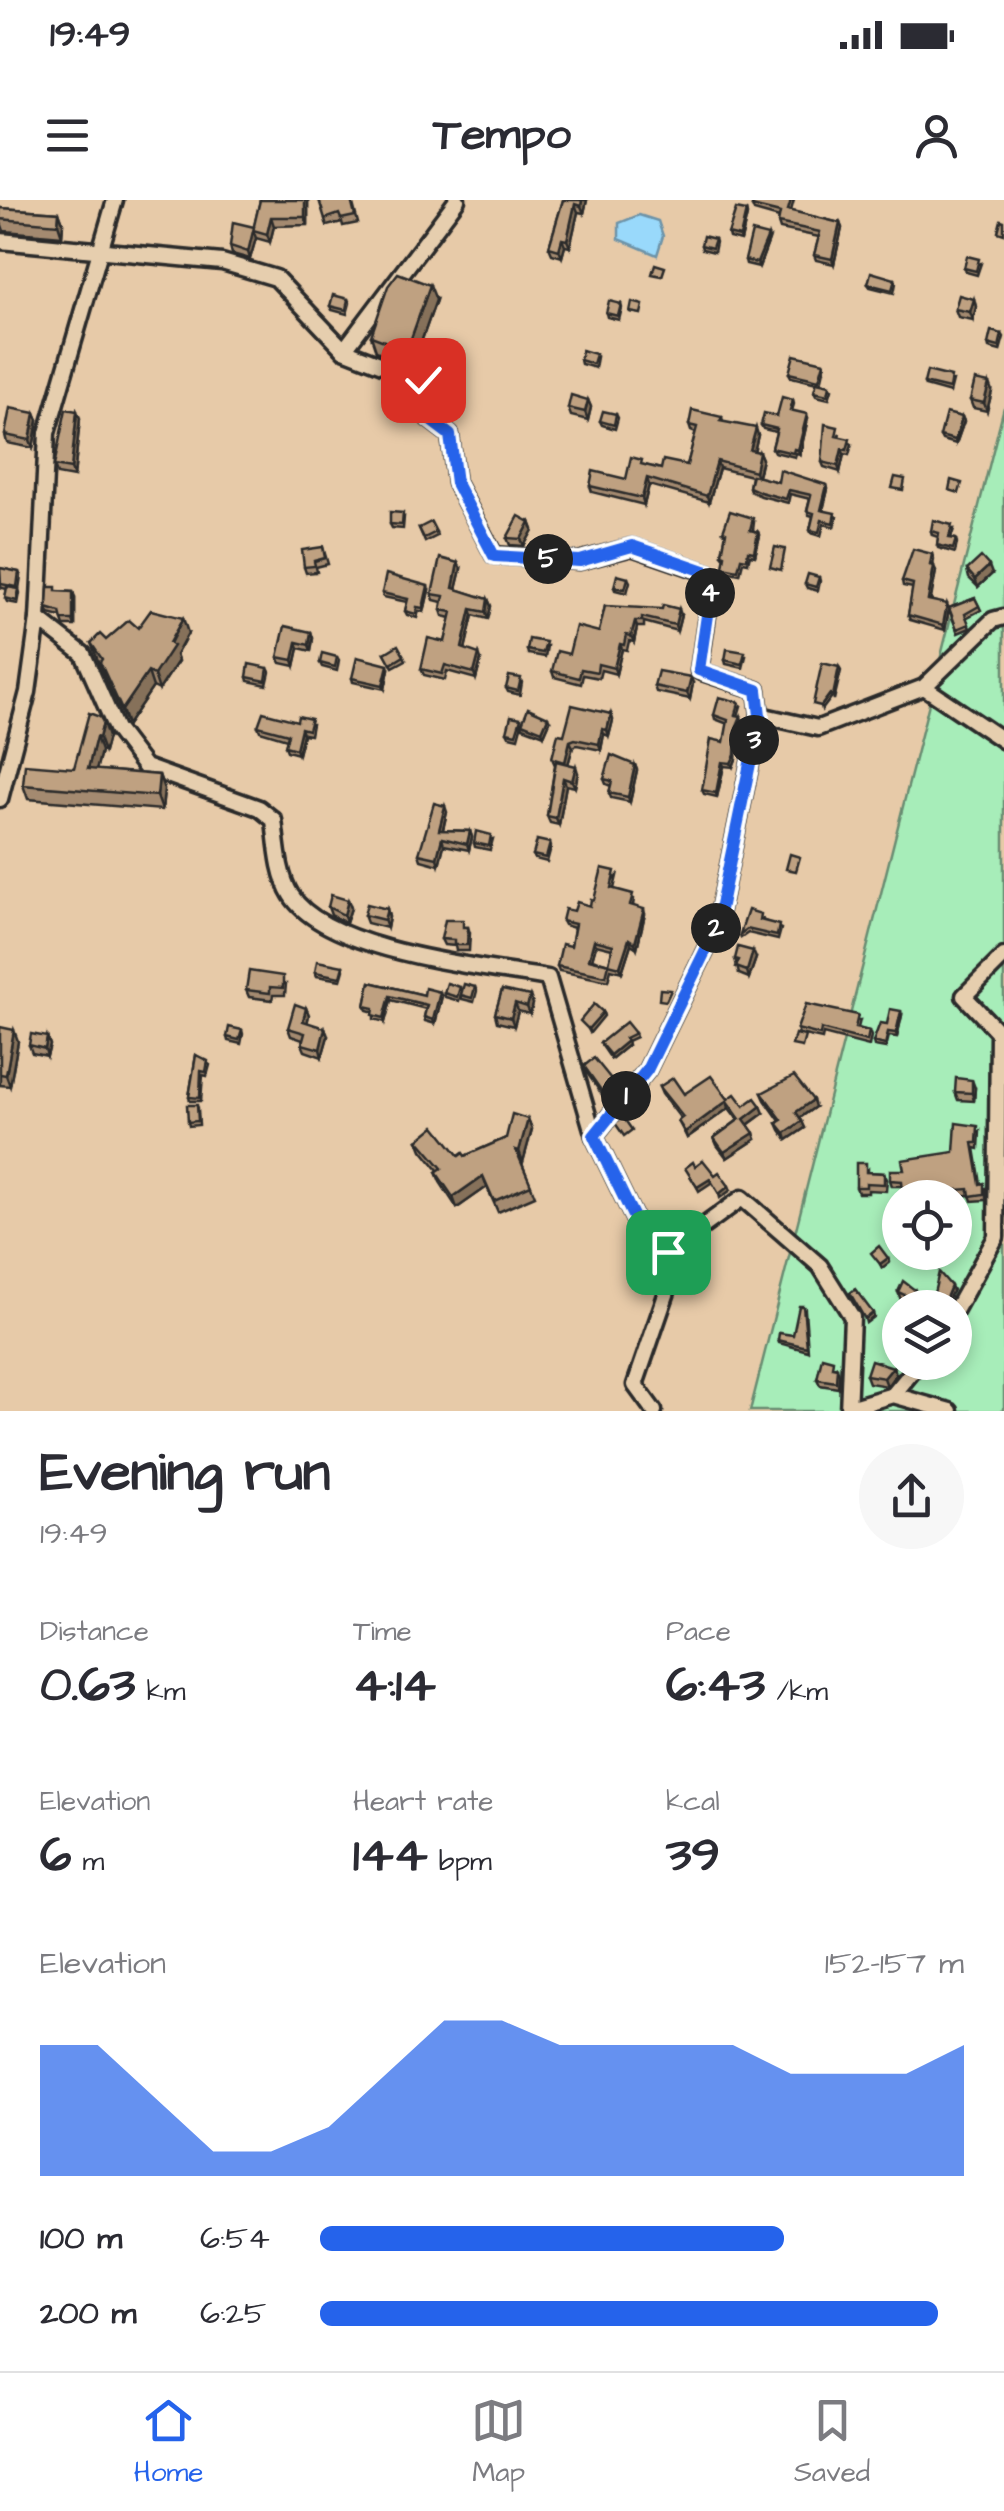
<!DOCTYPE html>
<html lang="en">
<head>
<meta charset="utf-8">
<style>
	body { margin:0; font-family:"Architects Daughter",sans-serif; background:#f7f7f7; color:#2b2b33; height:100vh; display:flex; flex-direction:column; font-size:38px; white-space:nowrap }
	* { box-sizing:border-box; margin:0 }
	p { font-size:32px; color:#7c7c81 }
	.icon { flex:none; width:55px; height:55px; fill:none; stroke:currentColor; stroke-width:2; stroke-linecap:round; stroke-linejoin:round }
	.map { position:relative; height:1211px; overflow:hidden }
	.drawer { display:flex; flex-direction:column; background:#fff; flex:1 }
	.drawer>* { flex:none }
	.controls { position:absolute; left:882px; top:980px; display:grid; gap:20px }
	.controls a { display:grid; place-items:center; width:90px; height:90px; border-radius:50%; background:#fff; box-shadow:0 5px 15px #0003; font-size:50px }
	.pin { position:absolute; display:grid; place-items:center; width:85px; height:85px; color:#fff; margin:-42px; border-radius:20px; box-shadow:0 5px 15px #0006 }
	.km { position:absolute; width:50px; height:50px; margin:-25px; border-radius:50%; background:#222; color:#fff; font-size:28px; line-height:50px; text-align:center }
	.round { display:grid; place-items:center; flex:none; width:105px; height:105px; border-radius:52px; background:#f7f7f7 }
	.headline { display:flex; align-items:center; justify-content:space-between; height:170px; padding:0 40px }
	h1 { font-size:55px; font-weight:700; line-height:75px }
	.metrics { display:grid; grid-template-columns:repeat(3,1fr); gap:15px; height:170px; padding:10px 40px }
	.metrics div { display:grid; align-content:center }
	.metrics b { font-size:50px; font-weight:700 }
	.metrics small { font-size:28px; font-weight:400 }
	.metrics p { font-size:28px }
	.chart { height:280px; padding:20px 40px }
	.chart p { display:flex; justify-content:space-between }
	.chart svg { width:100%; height:180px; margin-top:10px; fill:#2563eb; opacity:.7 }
	ul { padding:0 40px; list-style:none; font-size:32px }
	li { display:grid; grid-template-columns:160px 120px 1fr; align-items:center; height:75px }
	li i { height:25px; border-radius:12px; background:#2563eb }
	.status { display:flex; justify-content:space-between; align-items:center; height:70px; padding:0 50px; background:#fff; direction:ltr }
	.status svg { height:28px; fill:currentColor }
	header { display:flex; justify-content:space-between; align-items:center; height:130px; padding:0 40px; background:#fff; font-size:45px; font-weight:700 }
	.dock { display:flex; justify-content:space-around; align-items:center; height:140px; border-top:2px solid #e1e1e2; background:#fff; font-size:28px; color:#7c7c81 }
	.dock a { display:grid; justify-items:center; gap:5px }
	.dock .on { color:#2563eb }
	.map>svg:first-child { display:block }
</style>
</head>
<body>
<div class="status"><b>19:49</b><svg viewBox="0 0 49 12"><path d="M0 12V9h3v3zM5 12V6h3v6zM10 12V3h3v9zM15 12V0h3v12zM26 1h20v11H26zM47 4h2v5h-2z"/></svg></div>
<header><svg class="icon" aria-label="menu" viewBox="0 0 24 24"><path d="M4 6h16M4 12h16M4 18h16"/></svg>Tempo<svg class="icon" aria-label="person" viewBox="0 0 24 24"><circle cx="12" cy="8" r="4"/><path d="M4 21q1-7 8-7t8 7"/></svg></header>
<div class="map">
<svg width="1004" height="1211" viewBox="0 0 1004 1211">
	<rect width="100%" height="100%" fill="#e7caa8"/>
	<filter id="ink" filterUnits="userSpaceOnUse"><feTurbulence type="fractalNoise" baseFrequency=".01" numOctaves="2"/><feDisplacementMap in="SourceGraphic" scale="20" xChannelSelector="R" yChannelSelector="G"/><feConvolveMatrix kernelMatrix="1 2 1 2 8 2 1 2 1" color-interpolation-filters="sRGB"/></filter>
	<g filter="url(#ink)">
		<!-- green -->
		<path fill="#a7edb9" stroke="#698c72" stroke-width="2.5" fill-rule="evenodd" d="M1004 207V1211H750ZM900 998H955V1052H900ZM900 1108H955V1162H900Z"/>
		<!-- water -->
		<path fill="#99d9fb" stroke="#6d93a8" stroke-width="2.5" d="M639 15 658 21 663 36 657 55 619 39V23Z"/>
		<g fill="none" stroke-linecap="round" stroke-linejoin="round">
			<defs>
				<g id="minor">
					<path d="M0 41 222 62 276 78 344 150 423 181 429 219 450 235 456 283 494 355 579 361 632 347 713 375 699 471 757 490 760 515"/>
					<path d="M344 150 457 0"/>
					<path d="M38 419 83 454 116 529 145 567 259 608 274 620C277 644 278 674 291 695 326 752 484 767 548 778L594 936 636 1022 668 1052V1089L635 1185 654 1211"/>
					<path d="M924 487 1004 541"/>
					<path d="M0 599 28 492 38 419 47 233 115 0"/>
					<path d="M594 936 647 870 716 729 760 515 818 528 924 487 993 420 1004 417"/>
					<path d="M668 1052 742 998 820 1066 852 1117 848 1211"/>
					<path d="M955 1111 996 1037 998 832 964 796 1004 756"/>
					<path d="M893 1195 950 1211"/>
					<path d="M849 1208 893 1195 920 1162"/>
				</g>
			</defs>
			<!-- minor casing -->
			<use href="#minor" stroke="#2b2b2b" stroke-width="21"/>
			<!-- minor -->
			<use href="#minor" stroke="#e6ceae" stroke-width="14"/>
		</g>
		<!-- wall -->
		<g fill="#a48a6f" stroke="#2b2b2b" stroke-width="2.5" fill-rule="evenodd">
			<path d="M260 0H308V25L274 26 270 42 256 38 250 59 232 54 230 46 254 27Z"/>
			<path d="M352 0 358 23 343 26 342 22 327 26 325 19Z"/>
			<path d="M563 0H587L584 13 578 12 570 47 565 46 562 57 552 54 549 47Z"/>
			<path d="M754 0H794L791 11 840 23 842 28 834 64 816 60 814 55 819 37 780 29 778 23 779 18 754 11 752 6Z"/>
			<path d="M0 8 59 12 63 23 62 36 4 31 0 20Z"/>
			<path d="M746 11 747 15 741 41 729 38 728 34Z"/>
			<path d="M715 39 716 42 714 52 702 49 701 45Z"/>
			<path d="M769 40 759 67 746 64 745 60Z"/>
			<path d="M981 63 977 75 966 72 964 68Z"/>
			<path d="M895 79 896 83 894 93 870 87 868 84Z"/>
			<path d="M348 99 350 103 347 114 332 110 330 106Z"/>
			<path d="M974 99 976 107 973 120 958 117 955 109Z"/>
			<path d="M436 100 414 162 409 161 408 164 376 151 371 136Z"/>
			<path d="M621 104 622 108 619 120 607 117 606 113Z"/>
			<path d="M1002 134 1004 137 1000 151 989 148 988 144Z"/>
			<path d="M597 157 595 168 581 164 580 160Z"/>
			<path d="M824 162 825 166 821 183 832 189 829 199 816 196 814 192 817 183 791 177 789 173Z"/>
			<path d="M953 181 950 193 925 186 924 183Z"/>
			<path d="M992 191 987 211 973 208 970 200Z"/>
			<path d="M588 200 591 207 588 220 571 216 568 208Z"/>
			<path d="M793 200 794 204 792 211 808 218 800 254 796 253 795 257 774 252 772 248 776 232 763 229 761 225 777 216Z"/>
			<path d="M35 213 38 220 33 248 7 243 5 235Z"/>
			<path d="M616 214 618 218 615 229 602 225 600 221Z"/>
			<path d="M722 217 723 222 758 235 754 251 759 252 762 259 758 277 778 282 827 285 828 289 823 310 837 317 834 327 824 324 821 336 811 333 810 330 813 316 809 315 807 311 810 299 790 294 788 303 761 296 750 291 749 287 751 276 719 268 709 302 649 285 644 305 592 292 590 286 626 279 644 265 661 269 687 265 696 233 691 231 689 225Z"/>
			<path d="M962 217 964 221 956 244 942 240 940 236Z"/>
			<path d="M80 218 74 277 57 274 54 266Z"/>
			<path d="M840 233 839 236 852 244 849 255 844 254 840 272 824 267 822 262Z"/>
			<path d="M404 317 403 329 392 328 390 324Z"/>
			<path d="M530 322 533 330 524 346 510 345 507 338Z"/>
			<path d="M754 322 753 330 760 335 755 356 750 355 748 363 743 362 740 374 724 371 723 367 725 358 722 354 726 335 723 331Z"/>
			<path d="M419 328 436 332 437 336 425 342Z"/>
			<path d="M954 329 951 338 956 339 957 343 955 353 938 348 937 345 938 337 932 335 931 331Z"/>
			<path d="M323 347 328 364 316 367 317 372 306 373 304 367Z"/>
			<path d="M932 354 934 359 933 366 936 371 930 401 949 408 975 398 981 410 966 418 970 428 958 433 949 409 945 430 910 420 908 415 913 388 903 386 902 381Z"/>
			<path d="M0 368 19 372 21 376 19 389 20 393 18 404 7 402 5 398 7 389 2 388 0 385Z"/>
			<path d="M461 369 456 389 488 399 491 406 488 419 473 415 465 449 481 460 476 479 447 471 445 480 424 475 421 469 445 442 451 418 443 416 441 410 442 402 434 400 432 394Z"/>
			<path d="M967 370 992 374 978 387 969 378Z"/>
			<path d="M819 377 820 381 818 391 807 388 805 384Z"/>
			<path d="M628 378 630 382 627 393 615 390 614 387Z"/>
			<path d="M429 390 424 412 419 411 417 418 407 415 405 411 407 402 383 397 382 393Z"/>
			<path d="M57 391 73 392 75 398V426H64L61 417 49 414 47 408Z"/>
			<path d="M605 406 681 415 677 431 644 422V427H637L634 442 629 441 627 450 622 449 616 474 601 470 599 478 583 475 581 484 554 477 552 471 569 454 599 432Z"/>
			<path d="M138 428 188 433 176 455 178 461 159 490 153 487 127 525 105 478 91 443 106 440Z"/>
			<path d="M311 432 313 438 311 451 299 448 295 466 281 463 278 457Z"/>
			<path d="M547 446 545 457 528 454 527 450Z"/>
			<path d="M385 453 404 456 406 460 393 467Z"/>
			<path d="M746 456 743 468 726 464 725 460Z"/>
			<path d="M337 457 339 460 337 471 322 467 320 463Z"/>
			<path d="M268 468 270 472 267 485 248 481 247 477Z"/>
			<path d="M389 469 385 489 353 482 352 478Z"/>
			<path d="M522 482 520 495 508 492 506 488Z"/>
			<path d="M693 483 690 499 656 492 654 486Z"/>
			<path d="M741 506 738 516 742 520 737 532 736 559 733 567 724 566 717 597 704 594 702 590 724 542 728 524 715 519 714 515Z"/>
			<path d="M611 514 613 520 609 536 604 534 601 550 577 545 573 547 568 564 578 573 575 587 566 585 559 625 550 623 547 616 555 565 552 558 564 535Z"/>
			<path d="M550 521 544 535 523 527 522 523 518 538 509 536 507 532 522 522Z"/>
			<path d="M103 522 108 537 104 552 101 551 96 570 159 575 164 589 162 610 28 599 23 585 74 568Z"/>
			<path d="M312 524 310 535 303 534 298 554 287 551 285 546 287 539 260 531 258 526Z"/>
			<path d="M635 565 637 570 630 602 611 598 609 593 611 586 606 584 604 579Z"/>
			<path d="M447 612 443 630 470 631 472 637 469 650 444 645 439 665 421 660 419 654Z"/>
			<path d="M493 639 490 650 475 647 474 643Z"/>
			<path d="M550 643 551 647 547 662 535 659 533 655Z"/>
			<path d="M617 676 614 689 634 699 633 706 645 714 637 748 631 744 622 772 611 769 608 781 559 771 557 766 571 746 574 728 564 725 562 721 574 711 590 706ZM596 745 612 749 609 764 592 759Z"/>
			<path d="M348 700 351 708 346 723 331 715 328 707Z"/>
			<path d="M387 709 389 717 387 728 367 723 364 715Z"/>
			<path d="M763 718 762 720 781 729 778 740 748 733 741 738 740 734Z"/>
			<path d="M465 727H468L470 733 469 751H456L455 746 444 745 441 739Z"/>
			<path d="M756 758 749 778 739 774 735 759Z"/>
			<path d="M343 766 344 770 341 780 317 776 315 772Z"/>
			<path d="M370 782 424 795 442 796 435 824 425 821 424 817 426 809 391 800 385 822 374 819V812L367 810 365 806Z"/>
			<path d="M286 784 285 795H273L272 800 249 797 246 790Z"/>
			<path d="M460 787 462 791 459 801 445 797 444 793Z"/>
			<path d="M475 787 477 791 474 802 462 799 461 795Z"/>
			<path d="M502 790 533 804 530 814 518 811 514 826 497 822 495 814Z"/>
			<path d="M306 808 309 815 307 823 328 836 322 857 305 851 302 844 303 840 291 836 288 828Z"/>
			<path d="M902 815 897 837 889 836 886 848 874 846 873 842 887 824Z"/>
			<path d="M860 820 858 828 869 831 871 836 869 846 823 834 822 839 799 834 797 829Z"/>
			<path d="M0 827 18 841 10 886 0 885Z"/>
			<path d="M242 830 243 834 241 844 228 841 227 837Z"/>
			<path d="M635 833 636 837 627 841 628 845 611 859 600 843Z"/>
			<path d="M47 837 50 845 47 856 32 853 29 845Z"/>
			<path d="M196 855 210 865 207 876 203 875 201 901H190L189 897Z"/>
			<path d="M584 866 617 890 607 902 587 873Z"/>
			<path d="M659 887 684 894 728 899 764 913 748 925 756 939 727 958 717 945 714 938 738 920 729 908 687 938 678 921 681 919 662 894Z"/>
			<path d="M975 888 974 901 958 900 955 892Z"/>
			<path d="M762 893 815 907 800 918 805 928 787 940 780 930 777 923 780 921 765 900Z"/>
			<path d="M198 909 199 925 189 926 188 922Z"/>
			<path d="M528 919 532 929 523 962 521 961 535 996 498 1012 487 987 457 1008 440 982 436 972 438 970 422 950 418 940 459 956H465L506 938Z"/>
			<path d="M980 931 979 949 975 948 981 984 986 989V1000L972 1001 970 995 905 998 903 986H892L890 980 904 970 954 952Z"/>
			<path d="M868 970V972L884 973 887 979 886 991 868 990V993H858L856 987Z"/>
			<path d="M905 1052H917L920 1059 910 1062Z"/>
			<path d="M898 1092 918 1098 914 1106 901 1100Z"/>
			<path d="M805 1110 808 1151 779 1143 778 1140 793 1135Z"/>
			<path d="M836 1166 839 1174 838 1188 820 1185 817 1179Z"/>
			<path d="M893 1167 896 1174 887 1186 869 1183 866 1175Z"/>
		</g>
		<!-- shaded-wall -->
		<g fill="#86715a" stroke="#2b2b2b" stroke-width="2.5">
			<path d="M305 0H308V25L305 17Z"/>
			<path d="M582 0H587L584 13 581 6Z"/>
			<path d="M575 4 578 12 570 47 567 40Z"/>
			<path d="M746 11 747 15 741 41 740 37Z"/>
			<path d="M59 12 63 23 62 36 58 24Z"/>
			<path d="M271 17 274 26 270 42 267 34Z"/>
			<path d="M840 23 842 28 834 64 832 59Z"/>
			<path d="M253 30 256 38 250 59 248 52Z"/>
			<path d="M768 36 769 40 759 67 757 63Z"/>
			<path d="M562 39 565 46 562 57 559 50Z"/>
			<path d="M430 85 436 100 414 162 408 147Z"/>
			<path d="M974 99 976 107 973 120 970 112Z"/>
			<path d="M989 183 992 191 987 211 984 203Z"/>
			<path d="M588 200 591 207 588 220 585 212Z"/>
			<path d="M77 211 80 218 74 277 71 269Z"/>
			<path d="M35 213 38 220 33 248 30 240Z"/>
			<path d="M807 214 808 218 800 254 798 250Z"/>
			<path d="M962 217 964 221 956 244 955 240Z"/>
			<path d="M756 228 758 235 753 256 750 250Z"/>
			<path d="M842 249 844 254 840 272 838 266Z"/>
			<path d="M759 252 762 259 757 278 755 271Z"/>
			<path d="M717 261 719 268 709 302 707 296Z"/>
			<path d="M647 278 649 285 644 305 642 298Z"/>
			<path d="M827 285 828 289 822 314 821 310Z"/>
			<path d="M530 322 533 330 524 346 521 339Z"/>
			<path d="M758 332 760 335 755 356 754 352Z"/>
			<path d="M458 363 461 369 455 394 453 388Z"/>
			<path d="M934 366 936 371 930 405 928 400Z"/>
			<path d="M989 366 992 374 978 387 975 379Z"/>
			<path d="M428 386 429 390 424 412 423 408Z"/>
			<path d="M73 392 75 398V426L73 420Z"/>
			<path d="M488 399 491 406 488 419 486 412Z"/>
			<path d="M947 404 949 409 945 430 943 425Z"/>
			<path d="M471 409 473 415 464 454 462 448Z"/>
			<path d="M679 409 681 415 677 431 675 425Z"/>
			<path d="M183 418 188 433 176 455 178 461 159 490 154 475Z"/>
			<path d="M635 421 637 427 634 442 631 436Z"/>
			<path d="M311 432 313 438 311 451 309 445Z"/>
			<path d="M297 442 299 448 295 466 293 460Z"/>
			<path d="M620 444 622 449 616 474 614 468Z"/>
			<path d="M479 454 481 460 476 479 474 473Z"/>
			<path d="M388 465 389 469 385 489 383 485Z"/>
			<path d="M839 467 841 471 834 500 833 496Z"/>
			<path d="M148 472 153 487 127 525 122 510Z"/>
			<path d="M691 477 693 483 690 499 687 493Z"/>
			<path d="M830 494 831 498 822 510 821 506Z"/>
			<path d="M611 514 613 520 609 536 607 530Z"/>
			<path d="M741 516 742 520 737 532 736 559 733 567 731 563 736 528Z"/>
			<path d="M548 517 550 521 544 535 542 531Z"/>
			<path d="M103 522 108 537 104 552 99 538Z"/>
			<path d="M775 527 778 533 768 555 766 548Z"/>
			<path d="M301 528 303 534 298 554 296 549Z"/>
			<path d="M602 529 604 534 601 550 599 544Z"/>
			<path d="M96 537 101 551 93 583 88 569Z"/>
			<path d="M570 541 573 547 567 568 565 562Z"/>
			<path d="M722 562 724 566 717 597 716 593Z"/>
			<path d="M635 565 637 570 630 602 628 597Z"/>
			<path d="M576 566 578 573 575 587 572 581Z"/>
			<path d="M159 575 164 589 162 610 157 596Z"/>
			<path d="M563 578 566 585 559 625 556 618Z"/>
			<path d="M445 606 447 612 441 636 439 630Z"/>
			<path d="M470 631 472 637 469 650 467 644Z"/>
			<path d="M442 638 444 645 439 665 437 658Z"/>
			<path d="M348 700 351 708 346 723 344 715Z"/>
			<path d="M387 709 389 717 387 728 384 720Z"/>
			<path d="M644 709 645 714 637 748 635 743Z"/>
			<path d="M629 739 631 744 622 772 620 767Z"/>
			<path d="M594 740 596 745 591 763 589 759Z"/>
			<path d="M753 751 756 758 749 778 747 771Z"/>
			<path d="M440 792 442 796 435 824 433 820Z"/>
			<path d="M390 796 391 800 385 822 384 818Z"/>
			<path d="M530 796 533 804 530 814 527 807Z"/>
			<path d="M515 803 518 811 514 826 511 818Z"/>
			<path d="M306 808 309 815 306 829 303 821Z"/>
			<path d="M901 811 902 815 897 837 896 833Z"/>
			<path d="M603 812 604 816 590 833 588 829Z"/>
			<path d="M325 828 328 836 322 857 320 849Z"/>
			<path d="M14 830 18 841 10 886 6 875Z"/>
			<path d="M47 837 50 845 47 856 45 849Z"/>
			<path d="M627 841 628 845 611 859 610 855Z"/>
			<path d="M972 880 975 888 974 901 972 893Z"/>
			<path d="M615 884 617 890 607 902 605 896Z"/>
			<path d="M813 900 815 907 798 919 796 912Z"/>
			<path d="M727 901 729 908 687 938 685 932Z"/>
			<path d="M761 906 764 913 746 926 744 919Z"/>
			<path d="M528 919 532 929 523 962 519 951Z"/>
			<path d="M802 921 805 928 787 940 785 933Z"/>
			<path d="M754 933 756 939 727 958 724 952Z"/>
			<path d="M483 976 487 987 457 1008 453 997Z"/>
			<path d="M710 979 711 983 699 991 697 987Z"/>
			<path d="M729 986 731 990 720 998 719 994Z"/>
			<path d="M888 1058 890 1062 882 1068 880 1064Z"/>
			<path d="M951 1086 953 1090 944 1108 943 1105Z"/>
			<path d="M915 1090 918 1098 914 1106 911 1098Z"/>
			<path d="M873 1113 874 1117 866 1123 865 1119Z"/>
			<path d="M893 1167 896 1174 887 1186 884 1178Z"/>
		</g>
		<!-- building -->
		<g fill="#bfa181" stroke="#2b2b2b" stroke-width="2.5" fill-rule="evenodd">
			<path d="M260 0H305V17H271L267 34 253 30Z"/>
			<path d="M319 0H351L355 16 341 19 339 14 325 19Z"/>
			<path d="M563 0H582L581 6 575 4 567 40 562 39 559 50 549 47Z"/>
			<path d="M754 0H791L788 10 840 23 832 59 814 55 820 32 778 23 780 13 752 6Z"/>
			<path d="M0 8 59 12 58 24 0 19Z"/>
			<path d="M736 9 746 11 740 37 728 34Z"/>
			<path d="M1001 20 1004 21V34L998 32Z"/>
			<path d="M233 22 254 27 248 52 230 46Z"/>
			<path d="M752 32 768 36 757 63 745 60Z"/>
			<path d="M703 36 715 39 712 48 701 45Z"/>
			<path d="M967 56 979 59 976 71 964 68Z"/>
			<path d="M655 64 665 67 662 76 652 74Z"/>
			<path d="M871 72 895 79 892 90 868 84Z"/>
			<path d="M398 73 430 85 408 147 404 145 403 148 371 136 388 86Z"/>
			<path d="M333 95 348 99 346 110 330 106Z"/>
			<path d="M959 95 974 99 970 112 955 109Z"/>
			<path d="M609 101 621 104 618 116 606 113Z"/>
			<path d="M632 102 643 105 641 114 630 112Z"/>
			<path d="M991 131 1002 134 999 147 988 144Z"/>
			<path d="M582 150 596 154 593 164 580 160Z"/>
			<path d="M794 155 824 162 819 180 789 173Z"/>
			<path d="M927 171 951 177 949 189 924 183Z"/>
			<path d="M975 180 989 183 984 203 970 200Z"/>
			<path d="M817 182 830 185 828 195 814 192Z"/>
			<path d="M571 195 588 200 585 212 568 208Z"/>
			<path d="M782 197 793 200 790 210 807 214 798 250 794 249 793 253 772 248 777 229 761 225 764 213 777 216Z"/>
			<path d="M10 208 35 213 30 240 5 235Z"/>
			<path d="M66 209 77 211 71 269 54 266Z"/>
			<path d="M692 210 722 217 720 221 756 228 750 250 759 252 755 271 717 261 707 296 647 278 642 298 590 286 593 271 626 279 631 257 642 260 641 264 661 269 663 260 687 265 697 227 689 225Z"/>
			<path d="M603 211 616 214 614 225 600 221Z"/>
			<path d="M946 213 962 217 955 240 940 236Z"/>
			<path d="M825 224 838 227 836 236 850 239 847 250 842 249 838 266 822 262Z"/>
			<path d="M780 270 827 285 821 310 835 313 833 323 822 320 819 332 810 330 814 313 807 311 811 295 789 290 786 299 760 292 749 287 752 275 778 282Z"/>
			<path d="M895 277 905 279 903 290 892 288Z"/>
			<path d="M951 280 962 283 959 293 949 290Z"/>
			<path d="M730 311 753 318 750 330 758 332 754 352 748 351 747 359 741 358 738 370 723 367 725 355 722 354 726 332 723 331Z"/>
			<path d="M390 312 403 313 402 325 390 324Z"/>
			<path d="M519 316 530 322 521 339 507 338Z"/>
			<path d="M933 320 952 325 949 338 956 339 953 349 937 345 939 333 931 331Z"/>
			<path d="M431 322 436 332 424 338 419 328Z"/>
			<path d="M323 347 325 358 314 361 315 366 304 367 302 350Z"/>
			<path d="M775 347 785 349 781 370 770 367Z"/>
			<path d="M913 349 932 354 930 365 934 366 928 400 947 404 943 425 908 415 913 384 902 381Z"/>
			<path d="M981 357 989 366 975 379 967 370Z"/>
			<path d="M440 358 458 363 453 388 488 399 486 412 471 409 462 448 479 454 474 473 445 465 442 474 421 469 428 438 445 442 452 412 441 410 444 396 432 394Z"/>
			<path d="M0 368 19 372 17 387 1 384Z"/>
			<path d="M386 374 428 386 423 408 417 407 416 414 405 411 408 399 382 393Z"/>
			<path d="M808 374 819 377 816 387 805 384Z"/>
			<path d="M617 375 628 378 625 389 614 387Z"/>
			<path d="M7 387 19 389 17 401 5 398Z"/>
			<path d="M48 387H56V391L73 392V420H62L60 412 47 408Z"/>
			<path d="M975 398 979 406 965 414 969 424 957 429 949 408Z"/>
			<path d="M663 405 679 409 675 425 642 417V421H635L631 436 626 435 624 445 620 444 614 468 598 464 597 472 581 469 579 478 552 471 557 451 569 454 576 426 599 432 605 406 662 409Z"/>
			<path d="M151 410 183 418 169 443 173 446 154 475 148 472 122 510 100 462 102 459 91 443 100 434 106 440 129 420 138 428Z"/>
			<path d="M285 426 311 432 309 445 297 442 293 460 278 457Z"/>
			<path d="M529 439 546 442 543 453 527 450Z"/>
			<path d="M398 445 404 456 391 464 385 453Z"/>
			<path d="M727 449 745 452 742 464 725 460Z"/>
			<path d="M322 453 337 457 335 467 320 463Z"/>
			<path d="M357 457 388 465 383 485 352 478Z"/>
			<path d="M822 463 839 467 833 496 830 494 821 506 813 504Z"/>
			<path d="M249 464 268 468 266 481 247 477Z"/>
			<path d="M658 471 691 477 687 493 654 486Z"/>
			<path d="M509 476 521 478 518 491 506 488Z"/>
			<path d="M719 497 739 502 736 515 741 516 736 528 735 555 731 563 722 562 716 593 702 590 711 539 724 542 728 520 714 515Z"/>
			<path d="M572 505 611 514 607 530 602 529 599 544 575 539 570 541 565 562 552 558 558 534 564 535Z"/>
			<path d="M528 508 548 517 542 531 522 523Z"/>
			<path d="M263 512 297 521 298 516 311 519 308 530 301 528 296 549 285 546 288 534 258 526Z"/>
			<path d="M89 513 100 517 103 522 99 538 96 537 88 569 159 575 157 596 23 585 25 564 74 568Z"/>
			<path d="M511 516 521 518 516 534 507 532Z"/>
			<path d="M766 521 775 527 766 548 761 545Z"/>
			<path d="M611 555 635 565 628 597 609 593 612 581 604 579Z"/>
			<path d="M556 561 576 566 572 581 563 578 556 618 547 616Z"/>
			<path d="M434 603 445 606 439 630 470 631 467 644 442 638 437 658 419 654Z"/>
			<path d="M476 631 491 635 489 646 474 643Z"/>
			<path d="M537 640 550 643 546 658 533 655Z"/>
			<path d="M790 654 800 657 796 671 786 669Z"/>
			<path d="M602 668 615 671 611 688 633 694 630 705 644 709 635 743 629 739 620 767 609 764 606 776 557 766 562 744 571 746 575 724 562 721 565 709 574 711 577 702 590 706 591 699 594 700ZM594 740 613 745 609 764 589 759Z"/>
			<path d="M331 695 348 700 344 715 328 707Z"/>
			<path d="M367 704 387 709 384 720 364 715Z"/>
			<path d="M748 710 761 714 760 720 779 725 777 736 747 729 740 734Z"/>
			<path d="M445 720H463V727H468L467 745H454V740L441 739Z"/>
			<path d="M738 747 753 751 747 771 736 767 739 760 735 759Z"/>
			<path d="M317 761 343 766 340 777 315 772Z"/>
			<path d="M249 771 283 776V788L270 787V793L246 790Z"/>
			<path d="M370 782 424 795 425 788 440 792 433 820 424 817 427 805 390 796 384 818 373 815 374 808 365 806Z"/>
			<path d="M447 783 460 787 457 797 444 793Z"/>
			<path d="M464 784 475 787 472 798 461 795Z"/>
			<path d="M660 789 671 790 666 801 659 800Z"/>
			<path d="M502 790 530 796 527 807 515 803 511 818 495 814Z"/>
			<path d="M295 804 306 808 303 821 325 828 320 849 302 844 305 833 288 828Z"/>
			<path d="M594 804 603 812 588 829 580 821Z"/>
			<path d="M806 804 858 815 855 828 869 831 867 841 821 829 820 835 797 829Z"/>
			<path d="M890 809 901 811 896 833 888 832 885 845 873 842 880 823 887 824Z"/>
			<path d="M626 822 635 833 625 838 627 841 610 855 600 843Z"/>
			<path d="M0 827 14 830 6 875 0 874Z"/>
			<path d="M229 827 242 830 239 840 227 837Z"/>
			<path d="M31 834 47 837 45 849 29 845Z"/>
			<path d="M795 834 805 836 802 847 792 845Z"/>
			<path d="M196 855 208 861 206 872 201 871 200 898 189 897Z"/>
			<path d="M594 858 615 884 605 896 584 866Z"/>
			<path d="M711 876 728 899 735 894 744 906 755 898 761 906 744 919 754 933 724 952 714 938 740 919 727 901 685 932 678 921 683 917 659 887 673 878 684 894Z"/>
			<path d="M794 876 813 900 796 912 802 921 785 933 777 923 782 920 762 893Z"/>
			<path d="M956 878 972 880V893L955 892Z"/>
			<path d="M187 905H197L198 921 188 922Z"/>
			<path d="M512 914 528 919 519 951 516 950 531 985 494 1001 483 976 453 997 436 972 442 968 418 940 435 926 459 956 463 953 465 956 506 938Z"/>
			<path d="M623 917 632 930 624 936 615 923Z"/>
			<path d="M956 923 978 926 977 943H973L980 984 984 983V994L970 996 969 989 903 994 902 981 890 980V970H904L902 960 954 952Z"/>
			<path d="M703 960 715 975 719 972 729 986 719 994 710 979 697 987 685 968 693 962 695 966Z"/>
			<path d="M856 963H866V972L884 973V984L866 983V987H856Z"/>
			<path d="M900 1021V1041L892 1025Z"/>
			<path d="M879 1046 888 1058 880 1064 871 1053Z"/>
			<path d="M906 1052H917L918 1055 909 1058Z"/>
			<path d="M939 1072 951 1086 943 1105 932 1102Z"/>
			<path d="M903 1081 915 1090 911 1098 898 1092Z"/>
			<path d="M855 1089 873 1113 865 1119 850 1093Z"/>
			<path d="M799 1106H803L807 1147 778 1140 779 1133 793 1135Z"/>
			<path d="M822 1157 833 1160 832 1167 837 1168 836 1182 817 1179Z"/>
			<path d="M871 1160 893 1167 884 1178 866 1175Z"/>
		</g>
	</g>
	<g fill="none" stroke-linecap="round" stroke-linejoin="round" filter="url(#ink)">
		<defs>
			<path id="route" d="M423 180 429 219 450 235 456 283 494 356 580 361 632 346 713 374 699 470 757 490 760 515 716 729 647 870 594 936 636 1022 668 1052"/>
		</defs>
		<!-- route casing -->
		<use href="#route" stroke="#fff" stroke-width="20"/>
		<!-- route -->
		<use href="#route" stroke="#2563eb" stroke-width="12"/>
	</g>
</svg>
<div class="controls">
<a><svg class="icon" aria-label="locate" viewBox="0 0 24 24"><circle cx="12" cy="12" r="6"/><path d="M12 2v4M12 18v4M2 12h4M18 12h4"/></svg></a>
<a><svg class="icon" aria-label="layers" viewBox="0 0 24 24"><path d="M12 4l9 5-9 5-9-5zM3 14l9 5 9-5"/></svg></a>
</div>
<div class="pin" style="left:668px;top:1052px;background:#1e9e55"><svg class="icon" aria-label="arrive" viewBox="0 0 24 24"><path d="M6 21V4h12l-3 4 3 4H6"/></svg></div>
<div class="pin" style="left:423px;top:180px;background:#d93025"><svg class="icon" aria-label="check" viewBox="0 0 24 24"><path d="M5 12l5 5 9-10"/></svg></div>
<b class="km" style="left:626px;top:896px">1</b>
<b class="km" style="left:716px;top:728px">2</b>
<b class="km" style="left:754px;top:540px">3</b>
<b class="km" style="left:710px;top:393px">4</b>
<b class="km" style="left:548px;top:359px">5</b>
</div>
<section class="drawer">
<div class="headline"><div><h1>Evening run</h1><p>19:49</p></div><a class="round"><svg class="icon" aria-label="share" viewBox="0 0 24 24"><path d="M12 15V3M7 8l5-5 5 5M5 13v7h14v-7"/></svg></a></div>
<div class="metrics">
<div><p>Distance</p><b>0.63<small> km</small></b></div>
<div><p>Time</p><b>4:14</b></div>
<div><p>Pace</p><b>6:43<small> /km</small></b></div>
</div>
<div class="metrics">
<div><p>Elevation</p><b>6<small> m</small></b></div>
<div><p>Heart rate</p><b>144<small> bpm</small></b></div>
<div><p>kcal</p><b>39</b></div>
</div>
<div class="chart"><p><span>Elevation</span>152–157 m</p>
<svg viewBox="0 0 160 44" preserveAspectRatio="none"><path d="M0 44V12L10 12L20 25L30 38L40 38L50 32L60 19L70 6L80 6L90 12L100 12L110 12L120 12L130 19L140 19L150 19L160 12V44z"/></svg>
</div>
<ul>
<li><b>100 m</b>6:54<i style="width:72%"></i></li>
<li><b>200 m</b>6:25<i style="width:96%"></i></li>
</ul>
</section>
<nav class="dock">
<a class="on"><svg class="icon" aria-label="home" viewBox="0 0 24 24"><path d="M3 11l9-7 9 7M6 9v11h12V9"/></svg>Home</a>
<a><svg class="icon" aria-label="map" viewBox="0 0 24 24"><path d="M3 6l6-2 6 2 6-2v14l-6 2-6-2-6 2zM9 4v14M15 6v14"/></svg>Map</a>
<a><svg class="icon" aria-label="saved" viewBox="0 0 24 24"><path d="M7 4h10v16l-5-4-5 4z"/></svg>Saved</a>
</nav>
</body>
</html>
